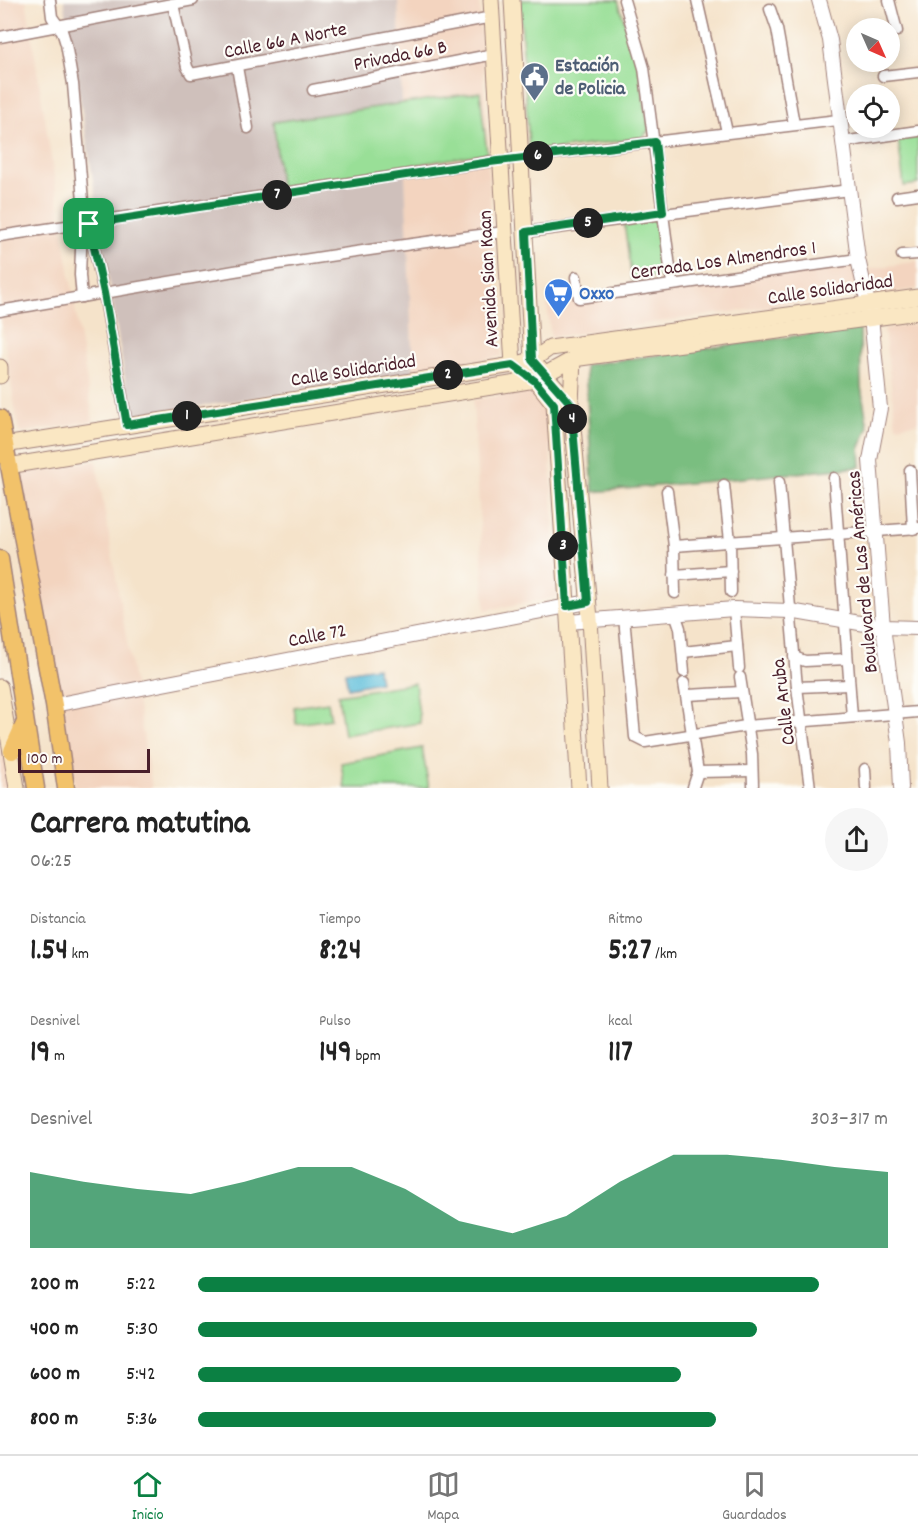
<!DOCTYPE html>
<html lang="es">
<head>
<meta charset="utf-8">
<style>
	body { margin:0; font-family:Dekko,sans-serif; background:#f6f6f6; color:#222; height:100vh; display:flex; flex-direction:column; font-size:22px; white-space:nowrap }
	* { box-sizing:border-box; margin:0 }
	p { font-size:20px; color:#767676 }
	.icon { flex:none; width:33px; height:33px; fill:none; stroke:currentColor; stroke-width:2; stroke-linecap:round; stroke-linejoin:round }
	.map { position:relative; height:788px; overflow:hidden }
	.panel { display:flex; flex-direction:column; background:#fff; flex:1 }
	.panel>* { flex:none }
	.needle { width:39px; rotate:135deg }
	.tools { position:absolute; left:846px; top:18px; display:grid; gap:12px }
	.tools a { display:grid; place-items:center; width:54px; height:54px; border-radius:50%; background:#fff; box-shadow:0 3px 15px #0003; font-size:30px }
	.scale { position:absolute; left:18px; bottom:15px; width:132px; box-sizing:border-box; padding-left:6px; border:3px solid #4a1f2b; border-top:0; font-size:16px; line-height:21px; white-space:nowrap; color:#4a1f2b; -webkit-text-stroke:4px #fdfcf7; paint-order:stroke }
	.pin { position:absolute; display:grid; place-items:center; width:51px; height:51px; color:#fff; margin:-26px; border-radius:12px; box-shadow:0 3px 9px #0006 }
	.km { position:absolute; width:30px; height:30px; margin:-15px; border-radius:50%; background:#222; color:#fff; font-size:16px; line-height:30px; text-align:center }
	.round { display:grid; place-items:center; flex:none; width:63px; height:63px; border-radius:32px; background:#f6f6f6 }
	.overview { display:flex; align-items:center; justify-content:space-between; height:102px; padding:0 30px }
	h1 { font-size:33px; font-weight:700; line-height:45px }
	.stats { display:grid; grid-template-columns:repeat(3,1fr); gap:9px; height:102px; padding:6px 30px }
	.stats div { display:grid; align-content:center }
	.stats b { font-size:30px; font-weight:700 }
	.stats small { font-size:16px; font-weight:400 }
	.stats p { font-size:16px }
	.chart { height:168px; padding:12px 30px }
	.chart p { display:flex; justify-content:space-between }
	.chart svg { width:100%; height:108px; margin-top:6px; fill:#0b8043; opacity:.7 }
	ul { padding:0 30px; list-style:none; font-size:20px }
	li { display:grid; grid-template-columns:96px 72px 1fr; align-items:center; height:45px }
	li i { height:15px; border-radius:8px; background:#0b8043 }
	.dock { display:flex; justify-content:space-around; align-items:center; height:84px; border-top:2px solid #e0e0e0; background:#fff; font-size:16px; color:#767676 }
	.dock a { display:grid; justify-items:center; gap:3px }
	.dock .active { color:#0b8043 }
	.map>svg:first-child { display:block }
</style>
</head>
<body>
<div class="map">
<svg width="918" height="788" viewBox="0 0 918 788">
	<rect width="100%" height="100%" fill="#fdfcf7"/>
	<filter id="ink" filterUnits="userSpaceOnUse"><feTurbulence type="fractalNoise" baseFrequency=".0167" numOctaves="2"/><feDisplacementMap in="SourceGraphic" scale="12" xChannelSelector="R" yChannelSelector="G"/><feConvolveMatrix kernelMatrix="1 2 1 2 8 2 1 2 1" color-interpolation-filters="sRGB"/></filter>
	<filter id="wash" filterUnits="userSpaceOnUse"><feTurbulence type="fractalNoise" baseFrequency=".008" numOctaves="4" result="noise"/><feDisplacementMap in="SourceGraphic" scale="24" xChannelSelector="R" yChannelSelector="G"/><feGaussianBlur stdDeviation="1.35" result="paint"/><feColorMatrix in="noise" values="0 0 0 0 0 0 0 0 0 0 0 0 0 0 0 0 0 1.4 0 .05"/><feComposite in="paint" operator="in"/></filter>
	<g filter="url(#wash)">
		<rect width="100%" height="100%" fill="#f5e3ca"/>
		<!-- built -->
		<g fill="#f3d4bf">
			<path d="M0 0H26L93 421 19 433 0 313Z"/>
			<path d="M398 0H479L492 235 502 356 413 373Z"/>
			<path d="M918 261V289L881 294 873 291 870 269Z"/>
			<path d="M854 262 859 294 551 337 547 305Z"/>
			<path d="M918 324V423L896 426 884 329Z"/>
			<path d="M538 390 548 405 557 597 485 610 473 400Z"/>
			<path d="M96 461 152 788H75L20 473Z"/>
			<path d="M0 703 14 788H0Z"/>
		</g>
		<!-- industrial -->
		<path fill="#cfc0bb" d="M64 0H398L413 373 131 417Z"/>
		<!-- green -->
		<g fill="#99df97" stroke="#727f61" stroke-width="1.5">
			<path d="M522 0H618L639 69 649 130 642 138 535 152 529 148 520 4Z"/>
			<path d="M480 92 487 153 280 187 274 122Z"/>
			<path d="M918 137V184L904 186 898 139Z"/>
			<path d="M652 218 659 222 667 268 663 275 632 281 624 222Z"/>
			<path d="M415 683 420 723 344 735 338 695Z"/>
			<path d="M328 702 331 719 296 724 294 707Z"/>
			<path d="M422 748 429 788H345L341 763Z"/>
		</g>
		<!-- forest -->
		<path fill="#7abe80" stroke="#626e56" stroke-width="1.5" d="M860 327 861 387 868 428 860 447 861 467 593 492 585 365Z"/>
		<!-- water -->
		<path fill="#5cbeda" stroke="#536e82" stroke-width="1.5" d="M377 667 380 682 348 688 345 672Z"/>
	</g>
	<g filter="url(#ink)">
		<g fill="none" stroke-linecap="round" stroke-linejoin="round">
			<defs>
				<g id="minor">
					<path d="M50 0 52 17 62 31 66 44 73 84 83 201 80 275 82 297"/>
					<path d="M624 0 644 68 672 283"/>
					<path d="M697 0 727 132"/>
					<path d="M889 0 897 31"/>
					<path d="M173 4 187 67 191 74 492 17"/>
					<path d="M770 9 777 29 794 124"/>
					<path d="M0 37 193 0"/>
					<path d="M237 67 248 128"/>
					<path d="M883 76 918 72"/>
					<path d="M313 90 494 54"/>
					<path d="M842 142 918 131"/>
					<path d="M897 197 918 194"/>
					<path d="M89 224 104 293 127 425"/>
					<path d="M526 232 849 190"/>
					<path d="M0 236 501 160 838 120"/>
					<path d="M902 255 918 254"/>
					<path d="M576 277 579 298 858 259"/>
					<path d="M0 311C168 282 336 252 505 232"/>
					<path d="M910 470 913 529"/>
					<path d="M834 478 852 717"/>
					<path d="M779 482 797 687 810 788"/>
					<path d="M724 485 730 541 731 592"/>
					<path d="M667 491 674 546 675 593"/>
					<path d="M674 546 918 528"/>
					<path d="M674 575 731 571"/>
					<path d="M734 609 739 668"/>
					<path d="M675 613 680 628 684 672"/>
					<path d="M624 617 635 737 645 742 746 726 918 712"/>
					<path d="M683 652 737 646"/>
					<path d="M794 657 805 661 847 659"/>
					<path d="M740 677 752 754 753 785"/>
					<path d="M684 683 698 772 693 787"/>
					<path d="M797 687 849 685"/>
					<path d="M688 695 741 692"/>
					<path d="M865 769 866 788"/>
					<path d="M698 772 752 771"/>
				</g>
				<g id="tertiary">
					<path d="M819 0 830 40 858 259 871 317 880 408 870 460 883 627 899 743 901 788"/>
					<path d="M568 622 734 609 790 611 883 627 918 628"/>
					<path d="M54 705 588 602"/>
				</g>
				<g id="secondary">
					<path d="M491 0 513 365 535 380 554 404 579 788"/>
					<path d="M512 0 532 360 571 404"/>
					<path d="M573 359 571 404 590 619 600 788"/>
					<path d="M0 367V376"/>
					<path d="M4 445 513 365 532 360 550 348 918 297"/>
					<path d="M8 466 535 380 573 359 918 312"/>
					<path d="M0 687 17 788"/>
				</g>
				<g id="trunk">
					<path d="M0 418 54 705 66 788"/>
					<path d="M0 559 36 788"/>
					<path d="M12 751 25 722"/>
				</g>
			</defs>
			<!-- minor casing -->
			<use href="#minor" stroke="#a0817a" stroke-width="13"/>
			<!-- tertiary casing -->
			<use href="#tertiary" stroke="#a0817a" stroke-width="16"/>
			<!-- secondary casing -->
			<use href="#secondary" stroke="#a0817a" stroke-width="17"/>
			<!-- trunk casing -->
			<use href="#trunk" stroke="#a0817a" stroke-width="19"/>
			<!-- minor -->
			<use href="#minor" stroke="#fff" stroke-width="10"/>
			<!-- tertiary -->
			<use href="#tertiary" stroke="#fff" stroke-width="14"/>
			<!-- secondary -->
			<use href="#secondary" stroke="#fae7c3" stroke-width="15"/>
			<!-- trunk -->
			<use href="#trunk" stroke="#f2c26a" stroke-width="16"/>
		</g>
	</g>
	<g fill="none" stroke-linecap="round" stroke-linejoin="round" filter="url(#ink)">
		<defs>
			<path id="route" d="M655 142 663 212 526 232 532 360 571 404 588 602 567 606 554 404 535 381 513 365 127 425 104 293 89 224 490 162Z"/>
		</defs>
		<!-- route casing -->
		<use href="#route" stroke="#fff" stroke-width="12"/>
		<!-- route -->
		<use href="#route" stroke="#0b8043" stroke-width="8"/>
	</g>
	<!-- icons -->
	<defs>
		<symbol id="civic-pin" viewBox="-11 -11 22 30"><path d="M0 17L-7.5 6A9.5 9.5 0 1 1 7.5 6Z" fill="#5c6f8a" stroke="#fdfcf7"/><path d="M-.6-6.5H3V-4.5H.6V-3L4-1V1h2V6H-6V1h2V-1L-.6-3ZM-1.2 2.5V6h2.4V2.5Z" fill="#fff"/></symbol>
		<symbol id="supermarket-pin" viewBox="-11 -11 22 30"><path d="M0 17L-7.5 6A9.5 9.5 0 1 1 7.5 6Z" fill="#3f7fe0" stroke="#fdfcf7"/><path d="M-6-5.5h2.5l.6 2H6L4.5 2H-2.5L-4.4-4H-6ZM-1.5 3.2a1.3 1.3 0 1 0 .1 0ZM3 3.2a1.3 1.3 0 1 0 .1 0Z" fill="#fff"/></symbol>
	</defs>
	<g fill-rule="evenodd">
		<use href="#civic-pin" x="518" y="60" width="33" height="45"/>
		<use href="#supermarket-pin" x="542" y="276" width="33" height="45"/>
	</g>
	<g text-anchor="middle" stroke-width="4.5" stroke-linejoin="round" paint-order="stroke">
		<!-- street labels -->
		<g font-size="20" fill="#4a1f2b" stroke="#fdfcf7">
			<text transform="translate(285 39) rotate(-11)" y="7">Calle 66 A Norte</text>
			<text transform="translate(400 54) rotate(-11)" y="7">Privada 66 B</text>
			<text transform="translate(723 259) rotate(-8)" y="7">Cerrada Los Almendros 1</text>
			<text transform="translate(487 279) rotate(-93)" y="7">Avenida Sian Kaan</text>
			<text transform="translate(830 288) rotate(-8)" y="7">Calle Solidaridad</text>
			<text transform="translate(353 369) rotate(-9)" y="7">Calle Solidaridad</text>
			<text transform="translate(861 572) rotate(-95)" y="7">Boulevard de Las Américas</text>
			<text transform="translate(317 634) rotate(-11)" y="7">Calle 72</text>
			<text transform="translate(782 702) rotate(-97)" y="7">Calle Aruba</text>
		</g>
		<!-- service labels -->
		<g font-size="20" font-weight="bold" fill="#4e5e75" stroke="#fdfcf7" text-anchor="start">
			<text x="555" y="71">Estación<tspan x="555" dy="23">de Policia</tspan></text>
		</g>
		<!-- shop labels -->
		<g font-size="20" font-weight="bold" fill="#366cbe" stroke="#fdfcf7" text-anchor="start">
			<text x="579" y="299">Oxxo</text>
		</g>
	</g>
</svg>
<div class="tools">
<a><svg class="needle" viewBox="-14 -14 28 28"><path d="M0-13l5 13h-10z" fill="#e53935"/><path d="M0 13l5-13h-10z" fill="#767676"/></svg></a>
<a><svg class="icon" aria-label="locate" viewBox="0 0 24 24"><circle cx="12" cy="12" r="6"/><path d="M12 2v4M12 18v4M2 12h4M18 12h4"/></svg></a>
</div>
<div class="scale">100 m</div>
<div class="pin" style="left:89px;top:224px;background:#1e9e55"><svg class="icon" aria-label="arrive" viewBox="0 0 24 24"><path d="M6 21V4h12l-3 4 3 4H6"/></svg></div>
<b class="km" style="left:187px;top:416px">1</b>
<b class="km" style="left:448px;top:375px">2</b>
<b class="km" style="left:563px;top:546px">3</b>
<b class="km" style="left:572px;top:419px">4</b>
<b class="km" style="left:588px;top:223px">5</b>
<b class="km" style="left:538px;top:156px">6</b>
<b class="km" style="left:277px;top:195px">7</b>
</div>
<section class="panel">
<div class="overview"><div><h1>Carrera matutina</h1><p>06:25</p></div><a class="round"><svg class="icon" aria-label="share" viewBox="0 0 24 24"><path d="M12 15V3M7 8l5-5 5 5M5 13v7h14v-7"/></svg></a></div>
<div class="stats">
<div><p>Distancia</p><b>1.54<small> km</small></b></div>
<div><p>Tiempo</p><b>8:24</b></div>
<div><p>Ritmo</p><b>5:27<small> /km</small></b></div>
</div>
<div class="stats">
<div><p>Desnivel</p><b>19<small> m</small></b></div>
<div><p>Pulso</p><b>149<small> bpm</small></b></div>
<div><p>kcal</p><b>117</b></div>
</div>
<div class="chart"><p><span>Desnivel</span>303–317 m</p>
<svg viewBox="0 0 160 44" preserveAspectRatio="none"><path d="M0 44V13L10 17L20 20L30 22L40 17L50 11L60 11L70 20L80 33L90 38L100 31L110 17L120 6L130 6L140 8L150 11L160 13V44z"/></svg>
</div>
<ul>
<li><b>200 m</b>5:22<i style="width:90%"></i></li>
<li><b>400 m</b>5:30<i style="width:81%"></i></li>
<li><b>600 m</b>5:42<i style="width:70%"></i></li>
<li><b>800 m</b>5:36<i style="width:75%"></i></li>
</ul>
</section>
<nav class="dock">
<a class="active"><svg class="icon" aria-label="home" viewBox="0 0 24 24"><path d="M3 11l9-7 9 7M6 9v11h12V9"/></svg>Inicio</a>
<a><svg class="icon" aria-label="map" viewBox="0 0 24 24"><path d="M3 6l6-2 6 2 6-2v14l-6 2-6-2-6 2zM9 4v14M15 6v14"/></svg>Mapa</a>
<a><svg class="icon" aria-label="saved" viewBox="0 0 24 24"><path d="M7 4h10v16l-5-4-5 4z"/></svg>Guardados</a>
</nav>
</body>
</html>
